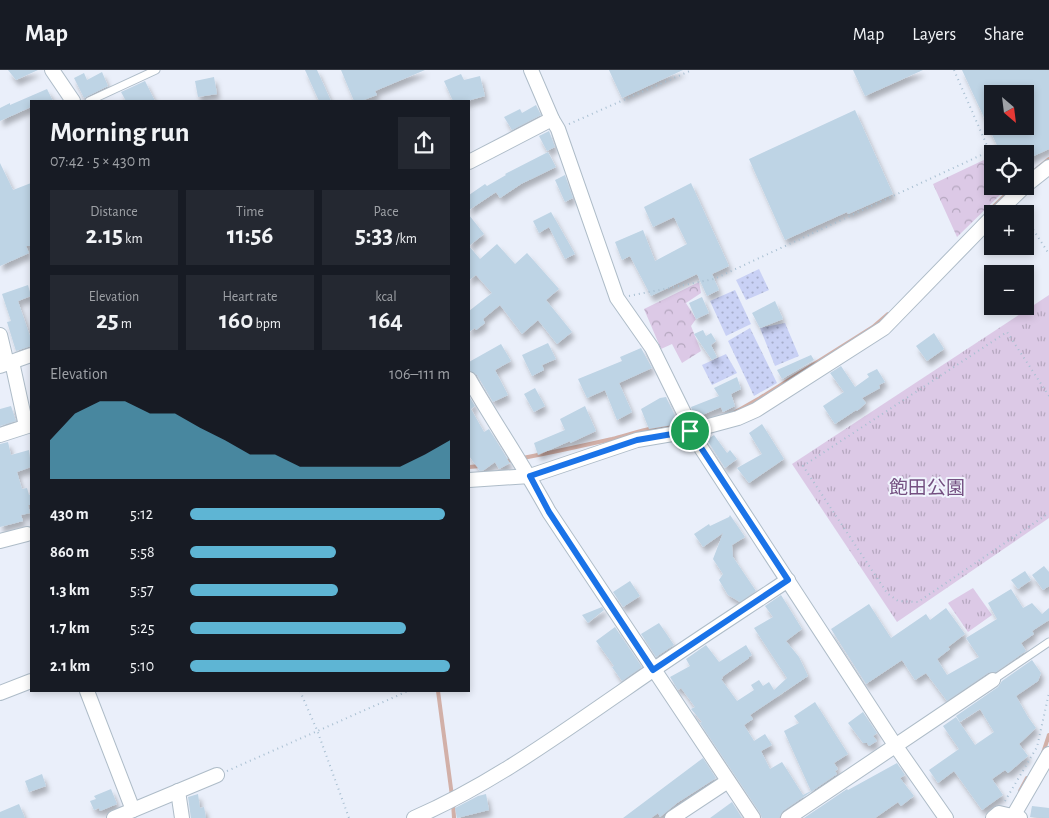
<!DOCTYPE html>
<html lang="en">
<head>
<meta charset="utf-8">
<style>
	body { margin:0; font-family:"Alegreya Sans","Noto Sans JP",sans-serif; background:#242831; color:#f1f3f6; height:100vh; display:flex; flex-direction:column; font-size:19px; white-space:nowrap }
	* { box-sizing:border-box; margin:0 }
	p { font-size:16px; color:#9ea1a6 }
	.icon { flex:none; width:28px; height:28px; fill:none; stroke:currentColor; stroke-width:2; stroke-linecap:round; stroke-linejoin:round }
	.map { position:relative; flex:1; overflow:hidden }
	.details { position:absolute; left:30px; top:30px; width:440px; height:592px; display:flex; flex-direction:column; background:#171b24; border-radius:0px; box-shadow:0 2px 8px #0003 }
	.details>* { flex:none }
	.needle { width:32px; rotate:152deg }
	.fabs { position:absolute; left:984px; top:15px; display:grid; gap:10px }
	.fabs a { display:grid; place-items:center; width:50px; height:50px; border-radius:0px; background:#171b24; box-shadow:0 2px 8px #0003; font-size:25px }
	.pin { position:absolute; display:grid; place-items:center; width:42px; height:42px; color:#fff; margin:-21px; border:2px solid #fff; border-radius:50%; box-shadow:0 1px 5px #0007 }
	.round { display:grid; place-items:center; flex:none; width:52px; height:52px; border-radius:0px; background:#242831 }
	.headline { display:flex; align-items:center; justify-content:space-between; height:85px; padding:0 20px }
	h1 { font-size:28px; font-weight:600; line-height:38px }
	.stats { display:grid; grid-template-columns:repeat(3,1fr); gap:8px; height:85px; padding:5px 20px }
	.stats div { display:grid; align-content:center; border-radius:0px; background:#242831; text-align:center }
	.stats b { font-size:25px; font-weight:600 }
	.stats small { font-size:14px; font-weight:400 }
	.stats p { font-size:14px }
	.chart { height:140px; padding:10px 20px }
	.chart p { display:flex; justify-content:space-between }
	.chart svg { width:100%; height:90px; margin-top:5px; fill:#5eb5d4; opacity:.7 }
	ul { padding:0 20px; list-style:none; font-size:16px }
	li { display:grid; grid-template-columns:80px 60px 1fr; align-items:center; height:38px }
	li i { height:12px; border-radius:6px; background:#5eb5d4 }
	header { display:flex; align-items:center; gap:30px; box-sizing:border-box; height:70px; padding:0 25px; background:#171b24; border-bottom:1px solid #363941 }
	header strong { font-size:24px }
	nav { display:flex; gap:28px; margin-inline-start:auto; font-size:18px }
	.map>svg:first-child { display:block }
</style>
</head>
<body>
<header>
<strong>Map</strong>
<nav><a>Map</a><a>Layers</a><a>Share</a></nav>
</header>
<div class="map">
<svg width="1049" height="748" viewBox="0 0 1049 748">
	<defs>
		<pattern id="grass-tufts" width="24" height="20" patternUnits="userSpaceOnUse" patternTransform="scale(1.25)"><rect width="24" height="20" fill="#dcc9e6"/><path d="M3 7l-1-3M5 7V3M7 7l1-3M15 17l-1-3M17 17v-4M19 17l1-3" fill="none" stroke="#b5a7bf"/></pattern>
		<pattern id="forest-crowns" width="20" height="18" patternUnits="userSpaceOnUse" patternTransform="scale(1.25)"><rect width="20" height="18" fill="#dcc9e6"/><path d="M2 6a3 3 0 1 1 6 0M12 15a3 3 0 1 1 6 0" fill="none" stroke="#b5a7bf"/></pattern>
		<pattern id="sand-dots" width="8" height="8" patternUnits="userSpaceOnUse" patternTransform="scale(1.25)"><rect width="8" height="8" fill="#c9d1f5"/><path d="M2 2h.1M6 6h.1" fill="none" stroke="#a6adcb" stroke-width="1.8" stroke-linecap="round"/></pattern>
		<filter id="shadow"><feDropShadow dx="3" dy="5.5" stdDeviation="2.5" flood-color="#0004"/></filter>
	</defs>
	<rect width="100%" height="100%" fill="#eaeffa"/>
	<!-- grass -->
	<g fill="url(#grass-tufts)">
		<path d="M1049 225V448L897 552 792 394Z"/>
		<path d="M973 518 992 545 968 562 948 533Z"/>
	</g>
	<!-- forest -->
	<g fill="url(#forest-crowns)">
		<path d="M988 88 992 98V116H1002L1004 121 957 167 933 114Z"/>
		<path d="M699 212 701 223 686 233 696 249 691 256 701 281 682 293 672 274 661 279 644 239Z"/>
	</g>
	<!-- sand -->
	<g fill="url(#sand-dots)">
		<path d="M759 199 769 220 746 230 736 210Z"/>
		<path d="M735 220 751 254 726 266 710 231Z"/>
		<path d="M785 253 799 286 775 296 760 258Z"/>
		<path d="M750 258 777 313 754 326 728 271Z"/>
		<path d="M726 284 737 303 712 315 702 295Z"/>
	</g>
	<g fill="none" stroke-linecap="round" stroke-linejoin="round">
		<!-- stream -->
		<g stroke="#d2b0a8" stroke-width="4">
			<path d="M1029 105 1049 89"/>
			<path d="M987 143 1015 116"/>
			<path d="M732 344 760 328 873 257 888 244"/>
			<path d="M506 391C541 385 577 377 612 369 635 363 660 354 684 355"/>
			<path d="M469 397 481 396"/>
			<path d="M438 621 452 726"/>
			<path d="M1043 683 1049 665"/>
			<path d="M1020 721 1027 708"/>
			<path d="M453 733 454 748"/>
		</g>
	</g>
	<!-- building -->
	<g fill="#bed4e5" fill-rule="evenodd" filter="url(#shadow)">
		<path d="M8 0H38L16 10Z"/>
		<path d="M305 0H317L331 31H319Z"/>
		<path d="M341 0H425L375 21 377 25 361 31H354Z"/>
		<path d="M609 0H683L622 28Z"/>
		<path d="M853 0H923L865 26Z"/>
		<path d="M962 0H1049V79L1025 90V84H1001ZM992 24H1025V56H992Z"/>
		<path d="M102 2 108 16 84 28 74 8 84 3 87 10Z"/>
		<path d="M461 4 464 10 480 6 485 26 467 31H453L444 11Z"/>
		<path d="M214 7 217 24 198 27 195 11Z"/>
		<path d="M145 11 155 31H126L121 22Z"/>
		<path d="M47 19 53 31H31V37L0 51V38L10 33V35Z"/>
		<path d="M536 35 541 45 512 60 504 47 520 39 522 43Z"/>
		<path d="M855 40 893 124 848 144 847 142 785 170 749 89Z"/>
		<path d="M549 61 555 77 547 81 539 66Z"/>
		<path d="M548 82 556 97 521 114 500 128 496 122 469 140V125L485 114 487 116 506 105 505 104Z"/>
		<path d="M0 93 13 120 31 113V176H26L29 183 0 196Z"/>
		<path d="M565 105 573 128 565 132 555 110Z"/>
		<path d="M691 113 729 196 712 204 719 220 707 226 697 204 651 226 630 186 622 190 615 172 643 160 655 191 687 174 674 147 653 157 644 137Z"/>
		<path d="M551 142 575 184 565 189 549 157 539 163 533 151Z"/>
		<path d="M469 145 484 164 469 176Z"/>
		<path d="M497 174 515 194 527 183 559 219 546 230 572 262 557 274 538 250 522 264 500 235 483 249 485 253 476 260 475 258 469 262V241L492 223 476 205 469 210V176L480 189Z"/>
		<path d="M28 215 31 226 18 231 31 269V276L16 281 7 252 11 251 2 224Z"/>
		<path d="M702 227 709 243 696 249 689 233Z"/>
		<path d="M775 231 783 249 760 258 752 243Z"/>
		<path d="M703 260 706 266 711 263 716 271 711 275 717 287 712 290 694 264Z"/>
		<path d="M934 263 944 279 927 291 916 276Z"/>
		<path d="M548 273 556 289 542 295 544 300 532 306 522 285Z"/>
		<path d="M501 274 511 291 495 300 508 325 493 332 477 305 469 300V292Z"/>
		<path d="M641 278 652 298 619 313 632 342 617 350 605 320 587 328 578 309 622 291 620 287Z"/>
		<path d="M811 285 814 290 782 309 777 300Z"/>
		<path d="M841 296 855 317 869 307 867 304 877 299 885 312 879 315 880 318 862 328 866 333 857 341 856 340 835 354 823 336 844 322 830 303Z"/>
		<path d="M737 307 741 319 731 324 735 336 723 342 721 337 695 348 691 337 719 326 714 318Z"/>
		<path d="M535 318 545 336 534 342 524 324Z"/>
		<path d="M469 326 475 336 471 339 484 362 489 359 510 393 499 399 495 392 484 400 480 401 469 386Z"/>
		<path d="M666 327 679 354 649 359 641 339 660 328Z"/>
		<path d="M11 336 16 351 0 356V339Z"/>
		<path d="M585 336 596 361 570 373V371L538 385 534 373 565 360 560 349Z"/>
		<path d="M762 354 784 389 749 413 737 398 762 384 749 363Z"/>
		<path d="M714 365 727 383 730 380 737 389 725 398 707 370Z"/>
		<path d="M8 372 11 385 29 380 31 397 17 402 22 419 27 418 29 425 31 424V435H28L30 443 21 445 23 451 0 457V374Z"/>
		<path d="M730 445 745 467 732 475 733 487 756 521 740 532 728 525 719 510 723 504 713 489 723 463 703 477 694 464 709 454 710 456 729 447Z"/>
		<path d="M1044 496 1049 502V516L1043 520 1032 505Z"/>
		<path d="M1025 501 1031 510 1018 519 1011 510Z"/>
		<path d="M630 511 640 526 623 537 613 522Z"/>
		<path d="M1011 519 1023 538 1032 533 1042 544 1049 538V550L1032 561 1034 564 1021 573 1026 581 996 602 988 603 947 631 926 603 915 610 902 590 866 614 831 559 869 534 891 568 926 544 930 550 946 538 965 564 948 577 950 579 937 589 947 605 979 587 966 568 997 549 988 533Z"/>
		<path d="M781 525 802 559 786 571 799 587 808 606 750 645 753 649 744 655 754 671 765 664 772 675 761 681 770 699 782 692 803 725 811 721 784 661 799 653 794 646 815 632 848 684 834 693 838 699 835 701 837 704 783 741 779 748H762L760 743 700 653 702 652 691 639 695 637 681 618 678 620 670 607 690 596 686 589 706 575 719 592 746 575 752 585 749 587V588L722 607 723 608 721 609 737 631 754 620 751 615 759 610 763 616 769 612 774 620 787 608 754 558 773 547 765 536Z"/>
		<path d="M602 537 604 540 588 553 582 545Z"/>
		<path d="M659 553 674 575 656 587 641 564Z"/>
		<path d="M615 557 642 597 622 611 612 597 614 596 596 571Z"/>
		<path d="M1032 590 1041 603 1038 611 1016 626 1028 647 1036 658 1019 674 1028 686 1008 703 1005 700 992 709 1003 725 982 740 954 701 938 713 929 700 959 679 943 656 956 647 975 675 994 662 980 639 960 652 956 646 998 617 1002 611Z"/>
		<path d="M863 642 877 663 873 666 877 671 869 676 867 673H863L848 653Z"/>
		<path d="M703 688 716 708 677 733 660 747 658 743 651 748H623Z"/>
		<path d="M897 693 905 705 900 708 914 726 901 736 898 732 875 748H804L847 719 848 720Z"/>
		<path d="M42 704 46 716 29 722 25 711Z"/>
		<path d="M111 719 117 734 100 741 99 738 94 740 90 731 96 729 94 726Z"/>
		<path d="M198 724 200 738 204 737 206 748H191L188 727Z"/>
		<path d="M486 724 489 740 457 748 455 738 478 726Z"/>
		<path d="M732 732 742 748H710Z"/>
		<path d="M19 734 25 748H0V742Z"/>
		<path d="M1032 736 1049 738V748L1030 747Z"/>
	</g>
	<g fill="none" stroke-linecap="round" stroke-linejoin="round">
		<defs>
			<g id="lane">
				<path d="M89 31 156 0"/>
				<path d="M993 610 1049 572"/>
			</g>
			<g id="street">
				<path d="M52 0 73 31"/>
				<path d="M531 0 552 49 558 59 617 228 652 278 686 347 690 361 895 675 946 748"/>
				<path d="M469 92 552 49"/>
				<path d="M1025 116 1049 97"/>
				<path d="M996 144 1025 116"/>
				<path d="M0 265 7 294"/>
				<path d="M12 292 26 356"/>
				<path d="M0 296 31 285"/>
				<path d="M469 309C495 354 524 396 549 442L753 748"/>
				<path d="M0 365 31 355"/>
				<path d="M469 410 530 406 637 370 690 361 738 348 756 340 884 258 992 147"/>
				<path d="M0 471 27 464"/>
				<path d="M87 621 133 740"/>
				<path d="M0 623 31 611"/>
				<path d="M178 721 182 748"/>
				<path d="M114 748 217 705"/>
				<path d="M414 748C490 715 557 666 624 620 678 582 734 546 788 510"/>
				<path d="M672 748 728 711"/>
				<path d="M788 748 993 610"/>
				<path d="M993 748 999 743 1020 748"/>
				<path d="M1012 748 1049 684"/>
			</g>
		</defs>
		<!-- lane casing -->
		<use href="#lane" stroke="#aebcc8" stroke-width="9"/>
		<!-- street casing -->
		<use href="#street" stroke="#aebcc8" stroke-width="16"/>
		<!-- path -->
		<g stroke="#a8bfd1" stroke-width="2" stroke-dasharray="1 4" stroke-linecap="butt">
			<path d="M954 0 992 87"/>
			<path d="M569 54 692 0"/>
			<path d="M1019 138 1023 144"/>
			<path d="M1025 147 1049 184"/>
			<path d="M629 226 714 209 990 81"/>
			<path d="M1049 326 1007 262 803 396 887 523 898 531 918 532 1049 443"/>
			<path d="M300 621 317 660 349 748"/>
			<path d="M227 701 408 621"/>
			<path d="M1005 731 1037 677 1049 623"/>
		</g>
		<!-- lane -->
		<use href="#lane" stroke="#fff" stroke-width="7"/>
		<!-- street -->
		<use href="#street" stroke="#fff" stroke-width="14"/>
	</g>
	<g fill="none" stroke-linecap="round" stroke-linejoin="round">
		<defs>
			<path id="route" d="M690 361 788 510 653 600 549 442 530 406 637 370Z"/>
		</defs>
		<!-- route casing -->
		<use href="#route" stroke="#fff" stroke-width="10"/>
		<!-- route -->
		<use href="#route" stroke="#1a73e8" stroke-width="6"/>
	</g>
	<g text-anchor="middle" stroke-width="4" stroke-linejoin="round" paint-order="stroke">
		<!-- park labels -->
		<g font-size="19" fill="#745081" stroke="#f0f4fd">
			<text x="927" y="424">飽田公園</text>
		</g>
	</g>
</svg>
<div class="fabs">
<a><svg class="needle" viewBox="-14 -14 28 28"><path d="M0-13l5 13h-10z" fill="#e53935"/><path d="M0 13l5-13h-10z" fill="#9ea1a6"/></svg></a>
<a><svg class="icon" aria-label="locate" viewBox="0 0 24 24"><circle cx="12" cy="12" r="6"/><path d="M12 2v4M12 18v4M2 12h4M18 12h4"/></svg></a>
<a>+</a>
<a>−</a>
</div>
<div class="pin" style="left:690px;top:361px;background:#1e9e55"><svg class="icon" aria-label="arrive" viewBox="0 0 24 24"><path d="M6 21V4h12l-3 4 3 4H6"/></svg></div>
<section class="details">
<div class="headline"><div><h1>Morning run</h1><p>07:42 · 5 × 430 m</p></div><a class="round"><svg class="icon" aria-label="share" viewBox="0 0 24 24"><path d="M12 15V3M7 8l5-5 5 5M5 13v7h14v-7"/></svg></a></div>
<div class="stats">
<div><p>Distance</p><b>2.15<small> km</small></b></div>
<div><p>Time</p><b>11:56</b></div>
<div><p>Pace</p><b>5:33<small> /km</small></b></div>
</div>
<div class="stats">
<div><p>Elevation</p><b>25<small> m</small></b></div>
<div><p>Heart rate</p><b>160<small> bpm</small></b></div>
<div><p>kcal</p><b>164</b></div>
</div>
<div class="chart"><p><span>Elevation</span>106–111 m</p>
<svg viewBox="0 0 160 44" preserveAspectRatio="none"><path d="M0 44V25L10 12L20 6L30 6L40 12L50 12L60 19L70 25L80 32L90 32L100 38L110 38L120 38L130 38L140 38L150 32L160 25V44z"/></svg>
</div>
<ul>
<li><b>430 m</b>5:12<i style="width:98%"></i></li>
<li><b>860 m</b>5:58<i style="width:56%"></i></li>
<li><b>1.3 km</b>5:57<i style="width:57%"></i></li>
<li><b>1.7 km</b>5:25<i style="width:83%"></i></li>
<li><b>2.1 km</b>5:10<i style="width:100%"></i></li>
</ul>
</section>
</div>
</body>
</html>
